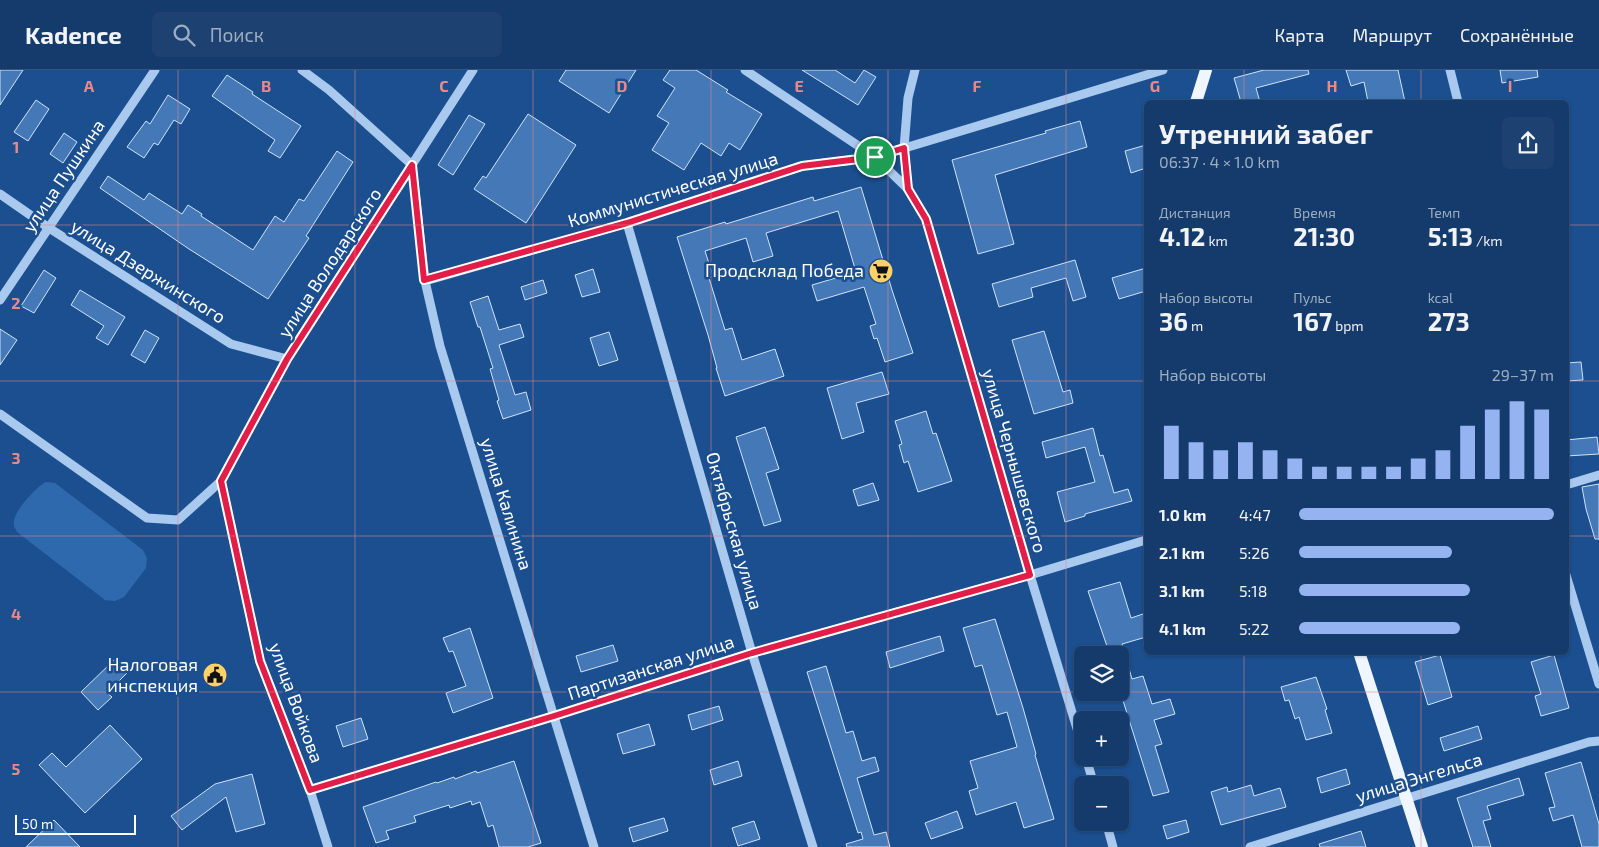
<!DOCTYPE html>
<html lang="ru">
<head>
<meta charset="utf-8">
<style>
	body { margin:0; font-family:"Exo 2",sans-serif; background:#1d4271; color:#f1f3f6; height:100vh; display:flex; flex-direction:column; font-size:19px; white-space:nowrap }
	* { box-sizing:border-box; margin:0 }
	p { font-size:16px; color:#9dadc1 }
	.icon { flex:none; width:28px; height:28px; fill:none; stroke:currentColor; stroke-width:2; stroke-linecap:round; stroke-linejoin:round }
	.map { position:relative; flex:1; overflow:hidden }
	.panel { position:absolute; left:1144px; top:30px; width:425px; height:555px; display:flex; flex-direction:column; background:#143b6b; border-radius:8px; box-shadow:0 1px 4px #0004,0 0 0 1px #33557e }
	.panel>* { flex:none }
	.fabs { position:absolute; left:1074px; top:576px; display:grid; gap:10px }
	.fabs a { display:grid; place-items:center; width:55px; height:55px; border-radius:8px; background:#143b6b; box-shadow:0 1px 4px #0004,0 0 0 1px #33557e; font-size:25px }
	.scale { position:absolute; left:15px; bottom:12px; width:121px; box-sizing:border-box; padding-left:5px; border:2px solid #fff; border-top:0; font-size:14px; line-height:18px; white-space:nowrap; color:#fff; -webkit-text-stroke:4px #1b4f8f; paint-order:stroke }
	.pin { position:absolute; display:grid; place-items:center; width:42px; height:42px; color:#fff; margin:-21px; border:2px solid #fff; border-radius:50%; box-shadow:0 1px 5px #0007 }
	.round { display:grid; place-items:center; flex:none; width:52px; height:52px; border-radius:8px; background:#1d4271 }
	.head { display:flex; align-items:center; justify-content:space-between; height:85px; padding:0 15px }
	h1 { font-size:28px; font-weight:700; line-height:38px }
	.metrics { display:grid; grid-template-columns:repeat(3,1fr); gap:8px; height:85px; padding:5px 15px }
	.metrics div { display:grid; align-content:center }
	.metrics b { font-size:25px; font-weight:700 }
	.metrics small { font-size:14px; font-weight:400 }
	.metrics p { font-size:14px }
	.chart { height:140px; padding:10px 15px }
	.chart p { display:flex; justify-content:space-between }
	.chart svg { width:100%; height:90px; margin-top:5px; stroke:#95b2f1; stroke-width:6 }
	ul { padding:0 15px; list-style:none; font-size:16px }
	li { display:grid; grid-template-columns:80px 60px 1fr; align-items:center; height:38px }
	li i { height:12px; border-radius:6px; background:#95b2f1 }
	header { display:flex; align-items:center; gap:30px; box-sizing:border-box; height:70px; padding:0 25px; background:#143b6b; border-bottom:1px solid #33557e }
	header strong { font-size:24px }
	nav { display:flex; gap:28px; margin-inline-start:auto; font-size:18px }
	.search { width:350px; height:45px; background:#1d4271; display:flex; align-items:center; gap:12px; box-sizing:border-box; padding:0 18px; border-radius:8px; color:#9dadc1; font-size:19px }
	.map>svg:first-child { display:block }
</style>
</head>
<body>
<header>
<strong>Kadence</strong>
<div class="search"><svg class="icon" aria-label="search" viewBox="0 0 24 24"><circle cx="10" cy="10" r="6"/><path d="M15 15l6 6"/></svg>Поиск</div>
<nav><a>Карта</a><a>Маршрут</a><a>Сохранённые</a></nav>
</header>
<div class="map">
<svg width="1599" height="777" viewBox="0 0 1599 777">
	<rect width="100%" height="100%" fill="#1b4f8f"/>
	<!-- green -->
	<path fill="#2e69ad" d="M46 412 55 413 143 480 147 488 146 498 124 527 115 531 105 530 17 462C15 458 13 456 14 451 15 440 36 417 46 412Z"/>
	<!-- building -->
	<g fill="#4478b7" stroke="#cfe3fa">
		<path d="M0 0H23L0 35Z"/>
		<path d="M566 0H636L609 43 559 11Z"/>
		<path d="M670 0H696L728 20 726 22 762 44 740 80 729 73 721 86 701 73 684 100 652 80 669 53 657 46 675 18 663 10Z"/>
		<path d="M802 0H835L855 13 864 0 876 7 858 35Z"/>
		<path d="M1264 0H1308L1309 4 1256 18 1260 32H1241L1234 8Z"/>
		<path d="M1346 0H1398L1405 32H1368L1364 12 1351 16Z"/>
		<path d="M1500 0H1537L1538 7 1502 13Z"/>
		<path d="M227 5 253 22 252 24 301 56 280 88 268 81 275 70 212 26Z"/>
		<path d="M168 25 190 39 181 54 174 50 158 75 154 73 144 88 127 77 146 51 150 54Z"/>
		<path d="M36 30 49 39 28 71 14 62Z"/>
		<path d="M528 44 576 75 526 153 474 119 483 106 486 108Z"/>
		<path d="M469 45 485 54 453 105 438 95Z"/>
		<path d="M1080 51 1087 77 995 105 1014 174 978 184 952 90 1046 63 1045 61Z"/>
		<path d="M64 63 77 72 63 93 50 84Z"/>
		<path d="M1146 75V98L1131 103 1125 81Z"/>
		<path d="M337 81 353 92 306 166 309 168 268 229 189 179 100 118 108 106 144 130 149 123 182 144 188 135 202 144 201 146 253 180 275 146 284 152 299 129 304 131Z"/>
		<path d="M861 117 892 220 913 283 885 292 877 268 874 269 870 256 876 254 864 217 817 231 812 215 856 202 838 141 766 163 773 186 753 192 746 168 705 181 713 206 709 208 725 260 732 258 742 290 775 279 784 306 725 326 716 298H717L708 265 677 167 725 152 726 154 813 127 814 131Z"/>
		<path d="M1075 190 1086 227 1073 231 1066 208 1031 218 1033 227 999 237 992 214Z"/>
		<path d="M1146 198V221L1119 229 1112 208Z"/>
		<path d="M593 199 600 222 582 227 575 205Z"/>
		<path d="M44 200 56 208 34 243 21 236Z"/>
		<path d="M543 210 547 223 525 230 521 217Z"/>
		<path d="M80 220 125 247 108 275 96 268 104 256 71 235Z"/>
		<path d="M488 226 499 260 520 254 524 267 499 275 515 325 526 322 531 340 503 349 497 331 499 330 490 299 493 298 480 257H478L470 232Z"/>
		<path d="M0 259 17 270 0 295Z"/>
		<path d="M145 260 159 268 145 293 131 285Z"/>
		<path d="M1044 261 1063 322 1070 320 1073 333 1034 344 1012 270Z"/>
		<path d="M609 262 618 290 599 296 590 268Z"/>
		<path d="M1581 292 1583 310 1566 311V293Z"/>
		<path d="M882 302 889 324 856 333 864 362 842 369 827 318Z"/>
		<path d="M926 341 933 364 936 363 952 411 918 422 908 391 904 393 899 375 902 374 895 351Z"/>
		<path d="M765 357 779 399 766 403 781 451 764 456 736 367Z"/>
		<path d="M1093 358 1100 386 1103 385 1114 423 1128 419 1132 431 1085 444V446L1065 452 1057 422 1095 412 1085 377 1046 388 1042 372Z"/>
		<path d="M1597 367 1599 384 1566 386V370Z"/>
		<path d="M873 413 879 430 858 436 853 420Z"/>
		<path d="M1599 414V469H1595L1586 439 1582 417Z"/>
		<path d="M1120 512 1131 548 1146 543V567L1122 574 1132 609 1143 606 1152 634 1170 629 1175 644 1154 650 1162 674 1155 676 1169 722 1153 726 1120 621V585H1110L1088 521Z"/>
		<path d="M995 549 1023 638 1036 684 1035 685 1054 749 1024 758 1016 732 976 745 969 721 978 718 970 691 1017 677 1007 642 997 645 982 595 975 597 963 558Z"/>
		<path d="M470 558 493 628 453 643 446 623 466 616 453 581 449 582 443 568Z"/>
		<path d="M940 566 944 581 890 598 886 582Z"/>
		<path d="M613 575 618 591 581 602 576 586Z"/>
		<path d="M1440 585 1452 627 1428 635 1415 592Z"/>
		<path d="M1554 585 1569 638 1541 646 1535 626 1541 624 1531 592Z"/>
		<path d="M114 590 127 603 107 623 112 627 98 640 81 622Z"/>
		<path d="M826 596 846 663 853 661 862 691 875 687 879 701 857 708 874 765 886 762 890 777H847L846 774 863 769 861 762 858 763 807 602Z"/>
		<path d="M1316 607 1327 639 1325 640 1332 663 1306 670 1299 647 1295 649 1289 630 1285 631 1281 617Z"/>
		<path d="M719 636 723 650 692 660 688 645Z"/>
		<path d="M361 648 368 669 343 677 336 656Z"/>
		<path d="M649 654 655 675 623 684 617 664Z"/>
		<path d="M110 655 142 689 85 743 39 695 52 683 66 697Z"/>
		<path d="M1478 656 1482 669 1444 681 1440 668Z"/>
		<path d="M514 691 541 773 528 777H499L493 755 488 757 480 732 472 735 471 731 450 738 449 735 414 746 416 752 386 761 389 769 376 773 363 737 436 712 437 713 454 707 455 709 476 701 477 703Z"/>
		<path d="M738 691 742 706 714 715 710 700Z"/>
		<path d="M1581 692 1599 754V777H1582L1573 745 1553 751 1549 738 1555 737 1545 703Z"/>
		<path d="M1346 699 1350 714 1321 723 1317 708Z"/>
		<path d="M252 704 265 754 236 762 226 727 182 760 171 746 215 714Z"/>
		<path d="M1519 708 1524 725 1487 736 1491 749 1483 751 1491 777H1473L1457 728Z"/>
		<path d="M1251 715 1254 726 1280 718 1286 737 1221 755 1211 722 1227 717 1228 722Z"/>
		<path d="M957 741 963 758 931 769 925 753Z"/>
		<path d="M664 748 668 761 633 772 629 758Z"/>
		<path d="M54 750 80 777H26Z"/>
		<path d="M1186 750 1189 762 1167 769 1163 756Z"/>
		<path d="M754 751 760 769 738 776 732 758Z"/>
		<path d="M1361 761 1366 777H1320L1319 774Z"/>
	</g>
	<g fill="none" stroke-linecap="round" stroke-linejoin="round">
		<!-- minor -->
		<g stroke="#a9c9ee" stroke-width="9">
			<path d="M302 0 329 20 412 95 425 211 440 276 594 777"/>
			<path d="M745 0 875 87 908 119 926 149 1030 505 1082 675"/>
			<path d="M1450 0 1458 32"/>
			<path d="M908 119 904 78 908 28 915 0"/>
			<path d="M0 124 49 158 231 274 287 289"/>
			<path d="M627 153 752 583 813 777"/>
			<path d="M425 211 627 153 802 96 875 87 1163 0"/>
			<path d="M0 230 155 0"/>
			<path d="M0 344 147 448 178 450 221 411 287 289 473 0"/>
			<path d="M221 411 260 591 310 720 328 777"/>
			<path d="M1566 415 1599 405"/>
			<path d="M1566 505 1599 614"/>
			<path d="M1086 688 1094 715"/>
			<path d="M310 720 554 646 752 583 1030 505 1146 470"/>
			<path d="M1106 752 1113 777"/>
			<path d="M1250 777 1589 672 1599 671"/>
		</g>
		<!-- major -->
		<g stroke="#f0f6ff" stroke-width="12">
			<path d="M1196 32 1206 0"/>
			<path d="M1359 582 1422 777"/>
		</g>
	</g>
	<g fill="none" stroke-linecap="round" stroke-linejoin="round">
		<defs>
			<path id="route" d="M904 78 908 119 926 149 1030 505 752 583 554 646 310 720 260 591 221 411 287 289 412 95 424 210 627 153 802 96 875 87Z"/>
		</defs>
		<!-- route casing -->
		<use href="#route" stroke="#fff" stroke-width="10"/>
		<!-- route -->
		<use href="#route" stroke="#e11d48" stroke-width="6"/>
	</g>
	<!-- grid -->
	<path fill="none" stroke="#e88989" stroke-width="1" stroke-opacity="0.55" d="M178 0V777M355 0V777M533 0V777M711 0V777M888 0V777M1066 0V777M1244 0V32M1421 0V32M0 155H1146M1566 155H1599M0 311H1146M1566 311H1599M0 466H1146M1566 466H1599M1244 582V777M1421 582V777M0 622H1082M1120 622H1599"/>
	<!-- icons -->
	<defs>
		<symbol id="supermarket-disc" viewBox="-11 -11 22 22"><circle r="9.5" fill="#ffd166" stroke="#1b4f8f"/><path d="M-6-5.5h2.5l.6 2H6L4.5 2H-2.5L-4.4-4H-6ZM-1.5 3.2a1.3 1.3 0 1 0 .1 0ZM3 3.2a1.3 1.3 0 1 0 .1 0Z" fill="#111"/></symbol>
		<symbol id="civic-disc" viewBox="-11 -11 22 22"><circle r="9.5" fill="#ffd166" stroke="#1b4f8f"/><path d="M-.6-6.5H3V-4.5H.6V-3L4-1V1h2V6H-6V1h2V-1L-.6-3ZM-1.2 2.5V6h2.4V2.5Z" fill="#111"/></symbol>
	</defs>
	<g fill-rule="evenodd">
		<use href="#supermarket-disc" x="867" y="187" width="28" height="28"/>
		<use href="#civic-disc" x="201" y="591" width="28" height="28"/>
	</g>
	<g text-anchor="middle" stroke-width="5" stroke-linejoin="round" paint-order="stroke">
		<!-- street labels -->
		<g font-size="18" fill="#fff" stroke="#1b4f8f">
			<text transform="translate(64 106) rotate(-56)" y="6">улица Пушкина</text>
			<text transform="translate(673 120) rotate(-17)" y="6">Коммунистическая улица</text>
			<text transform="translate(330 193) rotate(-57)" y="6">улица Володарского</text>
			<text transform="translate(148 202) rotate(32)" y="6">улица Дзержинского</text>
			<text transform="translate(1014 391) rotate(74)" y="6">улица Чернышевского</text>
			<text transform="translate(506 434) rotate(73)" y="6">улица Калинина</text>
			<text transform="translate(734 461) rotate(74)" y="6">Октябрьская улица</text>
			<text transform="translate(651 598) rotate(-18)" y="6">Партизанская улица</text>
			<text transform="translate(296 633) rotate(70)" y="6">улица Войкова</text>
			<text transform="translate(1419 708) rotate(-17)" y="6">улица Энгельса</text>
		</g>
		<!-- poi labels -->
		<g font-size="18" fill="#fff" stroke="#1b4f8f" text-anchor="end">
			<text x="864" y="207">Продсклад Победа</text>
			<text x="198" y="601">Налоговая<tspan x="198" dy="21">инспекция</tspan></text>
		</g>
	</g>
	<g font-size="16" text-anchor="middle" font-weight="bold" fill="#e88989" stroke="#1b4f8f" stroke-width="5" stroke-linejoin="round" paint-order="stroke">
		<text x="89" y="22">A</text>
		<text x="266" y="22">B</text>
		<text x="444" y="22">C</text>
		<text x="622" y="22">D</text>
		<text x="799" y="22">E</text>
		<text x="977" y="22">F</text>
		<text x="1155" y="22">G</text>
		<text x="1332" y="22">H</text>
		<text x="1510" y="22">I</text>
		<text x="16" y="83">1</text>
		<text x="16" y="239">2</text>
		<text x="16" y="394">3</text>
		<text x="16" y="550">4</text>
		<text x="16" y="705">5</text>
	</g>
</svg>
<div class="fabs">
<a><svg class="icon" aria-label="layers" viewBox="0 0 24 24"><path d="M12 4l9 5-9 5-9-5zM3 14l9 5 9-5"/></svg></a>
<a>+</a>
<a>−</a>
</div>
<div class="scale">50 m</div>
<div class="pin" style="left:875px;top:87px;background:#1e9e55"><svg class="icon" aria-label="arrive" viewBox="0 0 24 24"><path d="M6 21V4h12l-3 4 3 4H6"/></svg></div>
<section class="panel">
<div class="head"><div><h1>Утренний забег</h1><p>06:37 · 4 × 1.0 km</p></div><a class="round"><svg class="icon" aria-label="share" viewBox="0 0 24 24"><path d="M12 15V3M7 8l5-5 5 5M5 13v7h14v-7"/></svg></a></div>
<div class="metrics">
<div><p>Дистанция</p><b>4.12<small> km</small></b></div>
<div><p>Время</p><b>21:30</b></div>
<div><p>Темп</p><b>5:13<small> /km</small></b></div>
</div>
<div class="metrics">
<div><p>Набор высоты</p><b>36<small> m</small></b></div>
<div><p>Пульс</p><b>167<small> bpm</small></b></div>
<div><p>kcal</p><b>273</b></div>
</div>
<div class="chart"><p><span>Набор высоты</span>29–37 m</p>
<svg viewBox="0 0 160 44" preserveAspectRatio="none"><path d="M5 44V18M15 44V26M25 44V30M35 44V26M45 44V30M55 44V34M65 44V38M75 44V38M85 44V38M95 44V38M105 44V34M115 44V30M125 44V18M135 44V10M145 44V6M155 44V10"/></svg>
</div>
<ul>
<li><b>1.0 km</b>4:47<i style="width:100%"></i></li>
<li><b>2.1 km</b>5:26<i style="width:60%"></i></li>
<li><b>3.1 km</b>5:18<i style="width:67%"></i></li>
<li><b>4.1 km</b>5:22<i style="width:63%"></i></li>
</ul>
</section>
</div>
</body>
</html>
